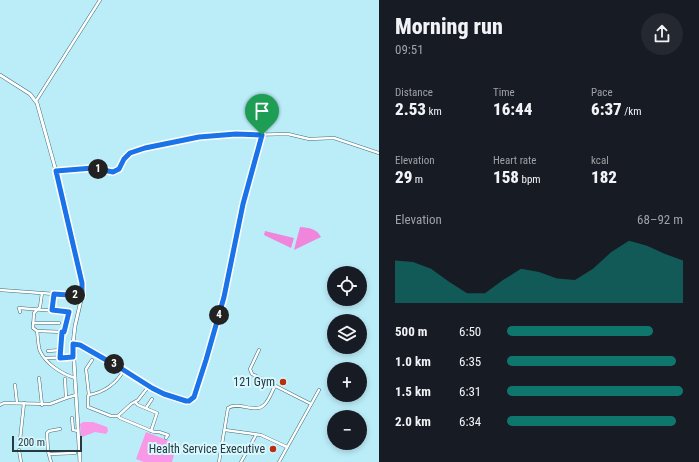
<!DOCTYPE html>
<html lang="en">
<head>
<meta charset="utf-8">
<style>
	body { margin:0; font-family:"Roboto Condensed",sans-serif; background:#242831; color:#f1f3f6; height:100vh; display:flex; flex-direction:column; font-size:15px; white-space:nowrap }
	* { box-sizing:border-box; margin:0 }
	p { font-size:13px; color:#9ea1a6 }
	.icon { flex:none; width:22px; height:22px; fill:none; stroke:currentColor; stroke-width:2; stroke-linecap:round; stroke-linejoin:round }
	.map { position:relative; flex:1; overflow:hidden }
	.details { display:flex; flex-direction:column; background:#171b24; width:320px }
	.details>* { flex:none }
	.controls { position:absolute; left:327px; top:266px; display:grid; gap:8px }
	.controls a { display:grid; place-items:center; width:40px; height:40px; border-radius:50%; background:#171b24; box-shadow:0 2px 6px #0003; font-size:20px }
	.scale { position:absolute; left:12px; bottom:10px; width:70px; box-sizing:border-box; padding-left:4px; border:2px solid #25393e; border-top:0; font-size:11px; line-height:14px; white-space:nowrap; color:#25393e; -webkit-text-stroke:3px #d9f7fe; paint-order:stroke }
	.pin { position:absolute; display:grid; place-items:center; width:34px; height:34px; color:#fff; margin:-41px -17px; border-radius:50% 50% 50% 0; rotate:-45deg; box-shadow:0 0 4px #0007 }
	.pin .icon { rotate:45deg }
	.km { position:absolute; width:20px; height:20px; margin:-10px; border-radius:50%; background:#222; color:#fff; font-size:11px; line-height:20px; text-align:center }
	.round { display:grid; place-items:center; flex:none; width:42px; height:42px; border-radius:21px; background:#242831 }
	.headline { display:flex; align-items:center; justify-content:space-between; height:68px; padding:0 16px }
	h1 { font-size:22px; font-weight:800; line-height:30px }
	.metrics { display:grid; grid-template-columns:repeat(3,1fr); gap:6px; height:68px; padding:4px 16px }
	.metrics div { display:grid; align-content:center }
	.metrics b { font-size:17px; font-weight:800 }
	.metrics small { font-size:11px; font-weight:400 }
	.metrics p { font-size:11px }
	.chart { height:112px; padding:8px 16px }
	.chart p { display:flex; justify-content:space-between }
	.chart svg { width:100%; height:72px; margin-top:4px; fill:#0f766e; opacity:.7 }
	ul { padding:0 16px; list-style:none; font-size:13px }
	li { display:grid; grid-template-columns:64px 48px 1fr; align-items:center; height:30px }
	li i { height:10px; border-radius:5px; background:#0f766e }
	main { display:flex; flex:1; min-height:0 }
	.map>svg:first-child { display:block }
</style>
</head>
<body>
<main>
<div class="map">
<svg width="379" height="462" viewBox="0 0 379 462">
	<rect width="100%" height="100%" fill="#bbedf9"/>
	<!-- green -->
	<g fill="#f898e6">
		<path d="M83 422H93L107 427 108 431 106 434 95 432 82 437 81 436 80 424Z"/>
		<path d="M146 432 177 444 172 462H144L136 459Z"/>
	</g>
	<!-- forest -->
	<g fill="#ef86dc">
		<path d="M300 227C309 228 316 228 321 237L294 250Z"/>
		<path d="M265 231 294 238 291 248 264 235Z"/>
	</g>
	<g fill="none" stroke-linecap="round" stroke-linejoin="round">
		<defs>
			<g id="minor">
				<path d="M36 101 100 0"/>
				<path d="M56 171 93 168 116 171 119 169 127 156 134 152 145 148 207 136 288 134 309 139 334 138 379 153"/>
				<path d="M0 290 82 296"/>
				<path d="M42 293 40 307 34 313 33 328 37 331C38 337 38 346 40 351 46 364 62 374 75 378"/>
				<path d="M52 310 54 294"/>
				<path d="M20 312 19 308 69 312 64 332 37 331"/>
				<path d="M33 323H59"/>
				<path d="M73 344 83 346 164 394 185 401 192 399 206 360 224 297 243 204 262 135"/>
				<path d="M259 350 250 369 252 374 311 404"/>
				<path d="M48 351 61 350"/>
				<path d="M60 357 62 332"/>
				<path d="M46 358 73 357"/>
				<path d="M92 360 86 369 89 395 88 396V407L111 416H118L120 418 154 432H159L168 435 166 438"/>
				<path d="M39 378 42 405"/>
				<path d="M65 379 66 398"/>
				<path d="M15 385 17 403"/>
				<path d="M89 395C105 392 116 384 124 370"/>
				<path d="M135 402 138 405 157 413 151 431"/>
				<path d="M0 405 4 403 50 404 66 398 76 395"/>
				<path d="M146 408 152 399"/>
				<path d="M118 416 131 404 138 400 149 386"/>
				<path d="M72 418 73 430 78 431"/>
				<path d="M225 430 261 435 287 447"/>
				<path d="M20 440 24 403"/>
				<path d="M19 450 21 462"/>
				<path d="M49 454 75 453"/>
				<path d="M51 462 48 451 47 433 49 431 60 429"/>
				<path d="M219 462 228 408C239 401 255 414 264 405 269 401 272 391 275 386"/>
				<path d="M241 462 256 435"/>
				<path d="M279 462 319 390"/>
			</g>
			<path id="tertiary" d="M0 75 30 94 37 103 56 171 82 283V296L75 326 73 344 80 462"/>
		</defs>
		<!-- minor casing -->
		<use href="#minor" stroke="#3e6c77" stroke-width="3.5"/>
		<!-- tertiary casing -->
		<use href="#tertiary" stroke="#3e6c77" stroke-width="4"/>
		<!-- minor -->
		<use href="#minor" stroke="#fff" stroke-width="2.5"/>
		<!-- tertiary -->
		<use href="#tertiary" stroke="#fff" stroke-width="3"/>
	</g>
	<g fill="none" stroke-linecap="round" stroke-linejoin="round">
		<defs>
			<path id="route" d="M236 134 262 135 243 204 224 297 206 360 194 397 189 401H186L164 394 152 388 122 369 80 345 73 344V357L60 358 62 332H64L69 312 52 310 54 294 82 296V283L56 171 93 168 113 172 119 169 124 159 130 153 145 148 199 137Z"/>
		</defs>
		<!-- route casing -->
		<use href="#route" stroke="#fff" stroke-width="8"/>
		<!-- route -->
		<use href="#route" stroke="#1a73e8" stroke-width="5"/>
	</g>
	<!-- markers -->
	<g fill="#ba2f0c" stroke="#d9f7fe" stroke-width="1.5">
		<circle cx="283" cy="382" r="4"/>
		<circle cx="273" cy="449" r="4"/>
	</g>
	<g text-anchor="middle" stroke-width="4" stroke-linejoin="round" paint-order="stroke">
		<!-- poi labels -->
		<g font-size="12" fill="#25393e" stroke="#d9f7fe" text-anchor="end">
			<text x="275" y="386">121 Gym</text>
			<text x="265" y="453">Health Service Executive</text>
		</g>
	</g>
</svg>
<div class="controls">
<a><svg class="icon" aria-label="locate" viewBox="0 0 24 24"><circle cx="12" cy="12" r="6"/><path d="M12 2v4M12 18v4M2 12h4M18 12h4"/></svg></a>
<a><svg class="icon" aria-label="layers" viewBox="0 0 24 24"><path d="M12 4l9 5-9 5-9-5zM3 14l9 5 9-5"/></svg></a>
<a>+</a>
<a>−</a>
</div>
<div class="scale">200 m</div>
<div class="pin" style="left:262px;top:135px;background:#1e9e55"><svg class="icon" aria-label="arrive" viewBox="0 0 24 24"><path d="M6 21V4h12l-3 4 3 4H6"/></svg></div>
<b class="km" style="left:98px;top:169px">1</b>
<b class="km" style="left:75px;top:295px">2</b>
<b class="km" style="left:114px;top:364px">3</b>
<b class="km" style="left:219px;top:315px">4</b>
</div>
<section class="details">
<div class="headline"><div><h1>Morning run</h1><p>09:51</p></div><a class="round"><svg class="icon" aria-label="share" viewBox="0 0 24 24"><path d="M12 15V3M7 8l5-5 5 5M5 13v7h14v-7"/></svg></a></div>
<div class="metrics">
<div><p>Distance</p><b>2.53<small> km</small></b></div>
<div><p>Time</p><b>16:44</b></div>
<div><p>Pace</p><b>6:37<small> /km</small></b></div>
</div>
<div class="metrics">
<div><p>Elevation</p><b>29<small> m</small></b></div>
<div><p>Heart rate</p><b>158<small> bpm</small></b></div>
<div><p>kcal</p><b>182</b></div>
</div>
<div class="chart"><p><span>Elevation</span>68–92 m</p>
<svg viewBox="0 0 160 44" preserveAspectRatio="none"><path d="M0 44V18L10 19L20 23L30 31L40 38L50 38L60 30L70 23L80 25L90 29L100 30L110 23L120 13L130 6L140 9L150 14L160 18V44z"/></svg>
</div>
<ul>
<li><b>500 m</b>6:50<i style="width:83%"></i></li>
<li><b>1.0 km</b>6:35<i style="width:96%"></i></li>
<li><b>1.5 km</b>6:31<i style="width:100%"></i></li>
<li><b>2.0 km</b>6:34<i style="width:96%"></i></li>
</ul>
</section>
</main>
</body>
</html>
